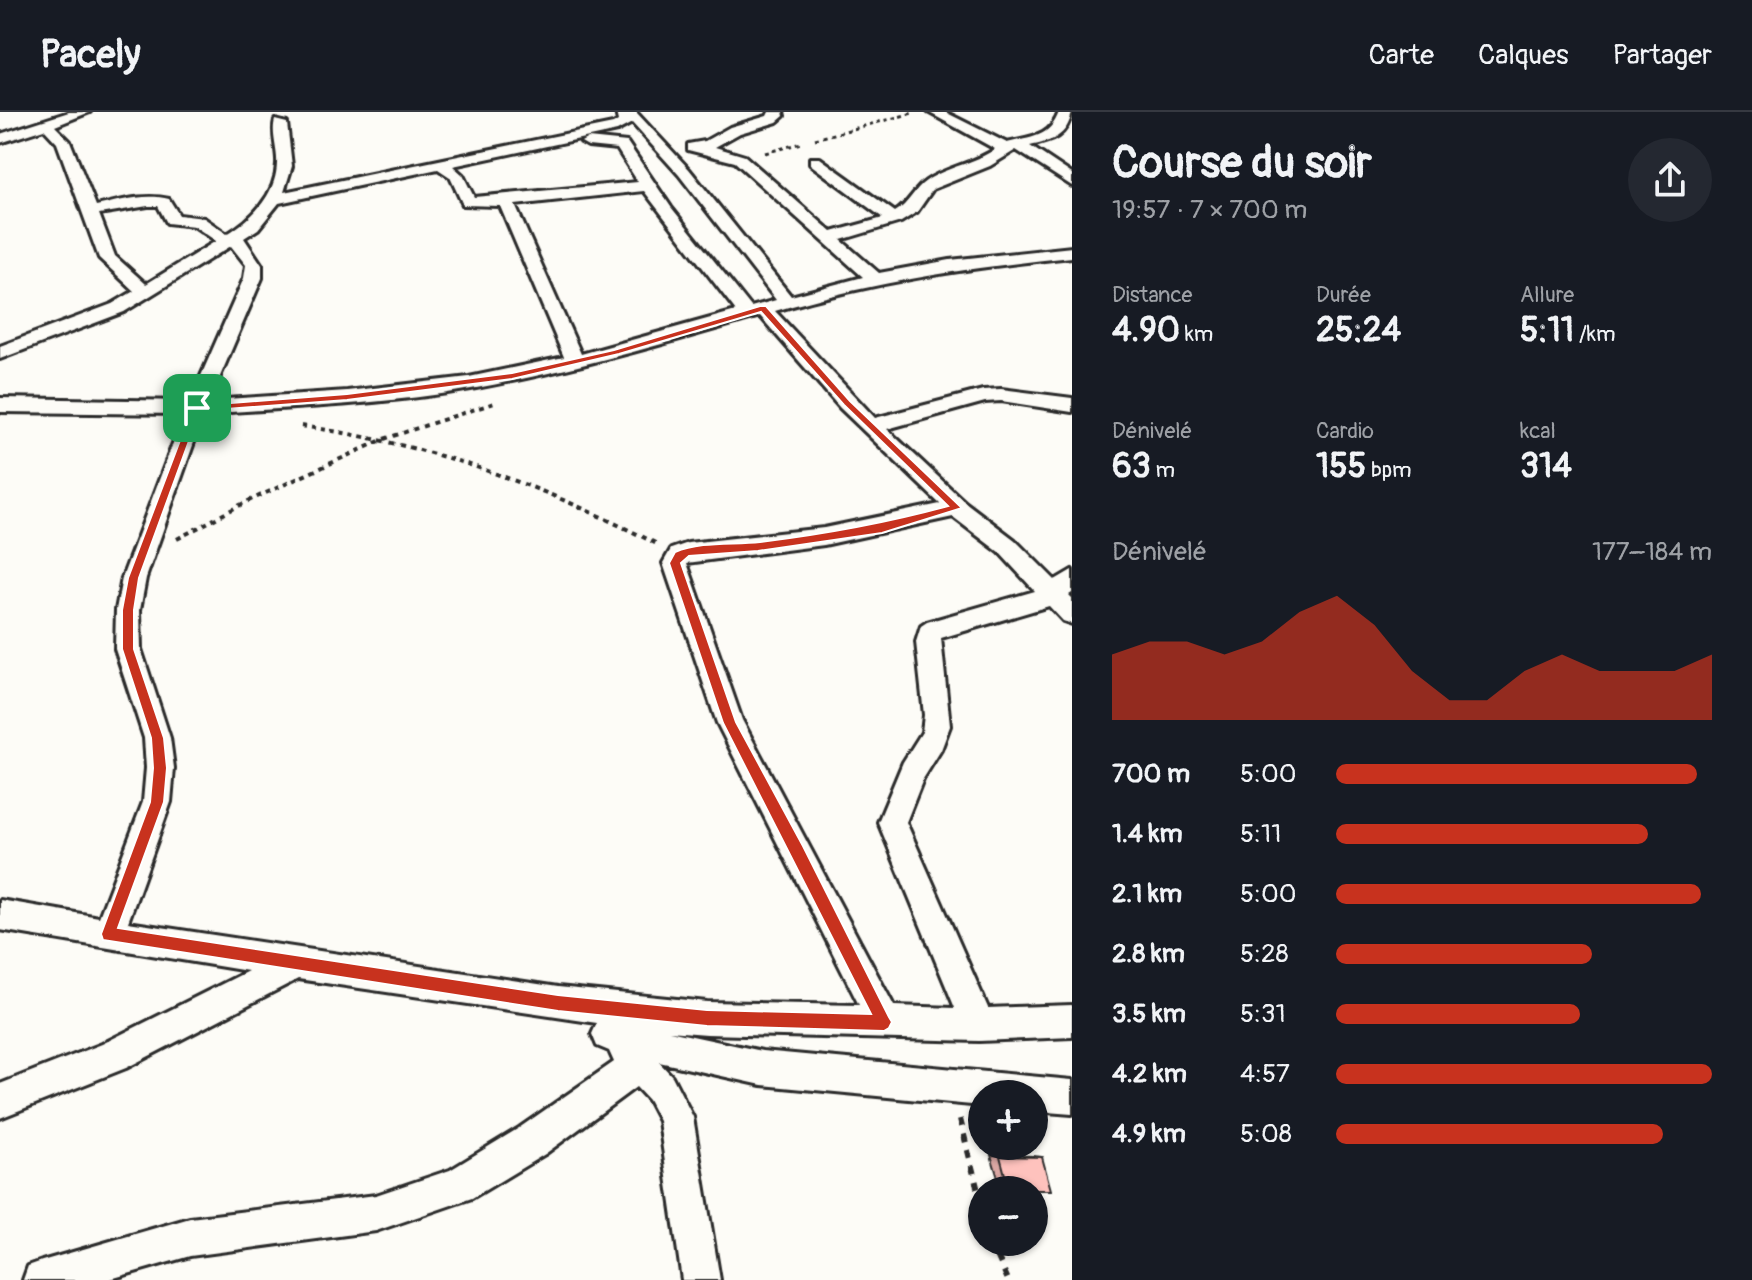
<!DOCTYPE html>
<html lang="fr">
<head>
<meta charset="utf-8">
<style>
	body { margin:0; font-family:Pangolin,sans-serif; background:#242831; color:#f1f3f6; height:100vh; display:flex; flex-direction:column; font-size:30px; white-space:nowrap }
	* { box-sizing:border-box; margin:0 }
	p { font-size:26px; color:#9ea1a6 }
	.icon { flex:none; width:44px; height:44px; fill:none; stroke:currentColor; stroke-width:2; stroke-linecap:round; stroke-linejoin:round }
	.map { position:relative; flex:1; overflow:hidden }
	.details { display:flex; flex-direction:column; background:#171b24; width:680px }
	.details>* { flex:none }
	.controls { position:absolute; left:968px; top:968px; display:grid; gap:16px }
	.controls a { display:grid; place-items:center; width:80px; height:80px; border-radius:50%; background:#171b24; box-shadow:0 2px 6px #0004; font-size:40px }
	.pin { position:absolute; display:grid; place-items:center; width:68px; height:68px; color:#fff; margin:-34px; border-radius:16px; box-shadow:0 4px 12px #0006 }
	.round { display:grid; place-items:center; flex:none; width:84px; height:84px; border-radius:42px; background:#242831 }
	.summary { display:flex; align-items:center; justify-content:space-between; height:136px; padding:0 40px }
	h1 { font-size:44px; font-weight:700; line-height:60px }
	.stats { display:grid; grid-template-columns:repeat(3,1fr); gap:12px; height:136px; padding:8px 40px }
	.stats div { display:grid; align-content:center }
	.stats b { font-size:34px; font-weight:700 }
	.stats small { font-size:22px; font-weight:400 }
	.stats p { font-size:22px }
	.chart { height:224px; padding:16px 40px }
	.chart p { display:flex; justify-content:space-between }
	.chart svg { width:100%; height:144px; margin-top:8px; fill:#c8321e; opacity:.7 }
	ul { padding:0 40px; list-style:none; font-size:26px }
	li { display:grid; grid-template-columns:128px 96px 1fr; align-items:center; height:60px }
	li i { height:20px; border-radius:10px; background:#c8321e }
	header { display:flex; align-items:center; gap:48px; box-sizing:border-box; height:112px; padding:0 40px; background:#171b24; border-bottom:2px solid #363941 }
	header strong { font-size:38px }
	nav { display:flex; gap:44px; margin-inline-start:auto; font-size:28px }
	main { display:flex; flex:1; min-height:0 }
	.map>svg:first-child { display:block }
</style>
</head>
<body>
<header>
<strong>Pacely</strong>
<nav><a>Carte</a><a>Calques</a><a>Partager</a></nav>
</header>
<main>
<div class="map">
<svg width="1072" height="1168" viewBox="0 0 1072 1168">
	<rect width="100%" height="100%" fill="#fdfcf7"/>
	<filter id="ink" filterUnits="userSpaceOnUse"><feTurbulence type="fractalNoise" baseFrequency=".0125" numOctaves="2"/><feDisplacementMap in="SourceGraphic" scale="16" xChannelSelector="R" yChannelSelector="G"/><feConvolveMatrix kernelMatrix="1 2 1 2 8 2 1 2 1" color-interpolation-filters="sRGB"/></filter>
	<g filter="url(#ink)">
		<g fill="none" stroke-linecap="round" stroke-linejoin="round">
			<defs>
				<path id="street" d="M69 0H90L55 14 70 29 96 94C120 89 145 81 169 87L179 103 204 106 227 122C251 108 276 83 277 52 278 38 271 22 275 8L287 11 292 54 284 80 613 12 618 9 616 0H636L689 57 791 184 863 165 735 50 688 38V32L705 29 730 15 767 4 769 0H783L784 4 777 10 740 21 715 35 745 44 832 120 883 106 810 52V46H820L895 100C909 92 914 77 926 69 948 54 974 52 995 37L928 0H945L1007 31C1031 25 1050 26 1059 0H1072C1067 25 1052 29 1030 34L1072 62V74L1016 38 990 54 933 77 917 100 901 110 841 128 879 161 950 148 1072 135V145C967 156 877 169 775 199L875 306 983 278 1001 277 1072 286V300L1001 289 985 290 887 317 965 390 1015 428 1055 468 1072 458V481L1069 483 1072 486V512L1063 509 1049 494 941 526 950 614 941 638 923 667 906 710 988 896 1072 893V925L979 929 707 922 669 919 762 939 1072 968V1002L1034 999V982H982V994L762 973 659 950 672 964 693 1005 720 1168H682L659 1009 648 988 636 975 545 1042 472 1086 376 1119 190 1144 107 1168H23L28 1154 42 1149 190 1106 376 1083 450 1058 519 1016 614 950 609 939 597 934 592 922 597 911 298 867 126 956 0 1006V972L102 932 248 859 0 818V788L99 805 143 690 146 656 144 626 115 537 116 498 122 466 184 302 0 300V286L190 289 244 166 246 153 231 134 124 200 0 247V234L112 192 134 179 99 146 57 31 44 17 0 31V22ZM632 11 679 63 776 188 751 195 671 95 627 30 588 26 581 30 588 34 617 37 638 70 474 85 463 63 453 54 617 19ZM438 57 450 65 463 93 500 94 564 245 469 265 347 279 210 288 262 166V153L244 126 258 117 279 91ZM644 79 736 199 581 242 515 93ZM148 94H158L167 111 194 114 216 129 146 172 115 144 99 102ZM760 204 840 296 940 392 824 416 688 431 671 437 663 451 717 611 859 893 707 890 558 875 128 810 171 690 174 656 170 626 141 537 140 498 146 466 204 302C293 295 384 293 471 277 570 259 664 232 760 204ZM953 405 999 440 1035 479 927 510 921 514 916 530 924 603 922 620 903 650 878 710 955 896 894 894 742 608 687 451 824 433Z"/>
			</defs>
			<!-- street casing -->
			<use href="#street" stroke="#2b2b2b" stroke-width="6"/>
			<!-- path-far2 -->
			<g stroke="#2b2b2b" stroke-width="3" stroke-dasharray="4 4" stroke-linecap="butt">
				<path d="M815 27 913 1"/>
				<path d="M765 41 801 31"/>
			</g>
			<!-- path-far1 -->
			<g stroke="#2b2b2b" stroke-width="4" stroke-dasharray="5 5" stroke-linecap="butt">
				<path d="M301 314C430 332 541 373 657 432"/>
				<path d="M177 427 244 391 384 327 494 291"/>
			</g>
			<!-- path -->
			<g stroke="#2b2b2b" stroke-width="6" stroke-dasharray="8 8" stroke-linecap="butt">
				<path d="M960 1007 982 1095"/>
				<path d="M991 1130 1008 1168"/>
			</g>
			<!-- street -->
			<use href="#street" fill="#fdfcf7" fill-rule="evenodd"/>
		</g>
		<!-- wall -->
		<path fill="#daa7a3" stroke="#2b2b2b" stroke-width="2" d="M991 1043 1033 1044 1042 1045 1009 1078 1001 1076Z"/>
		<!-- building -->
		<path fill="#fec2bd" stroke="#2b2b2b" stroke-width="2" d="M1000 1044 1042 1045 1051 1078H1009Z"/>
	</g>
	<!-- route -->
	<path fill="#c8321e" stroke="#fff" stroke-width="2" fill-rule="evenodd" d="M760 194H766L850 289 962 396 882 421 758 439 689 444 681 451 736 610 803 734 889 905 892 910 889 916 884 919 707 914 558 899 103 828 101 822 150 690 153 656 151 626 122 537V498L128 466 193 294 347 282 512 261 614 238ZM761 200 844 293 948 394C886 411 824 422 760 430 733 433 701 429 675 440L669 451 723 611 871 902 707 898 558 883 118 816 164 690 167 656 164 626 134 537V498L139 466 200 299 347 288 512 267 619 242Z"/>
</svg>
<div class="controls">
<a>+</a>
<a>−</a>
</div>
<div class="pin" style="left:197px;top:296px;background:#1e9e55"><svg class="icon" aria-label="arrive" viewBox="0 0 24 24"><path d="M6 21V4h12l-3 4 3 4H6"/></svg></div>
</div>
<section class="details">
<div class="summary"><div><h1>Course du soir</h1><p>19:57 · 7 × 700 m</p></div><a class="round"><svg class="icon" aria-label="share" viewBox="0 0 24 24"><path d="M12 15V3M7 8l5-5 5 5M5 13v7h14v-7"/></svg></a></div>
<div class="stats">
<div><p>Distance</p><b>4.90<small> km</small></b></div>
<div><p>Durée</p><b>25:24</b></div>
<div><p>Allure</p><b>5:11<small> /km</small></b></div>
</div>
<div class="stats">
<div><p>Dénivelé</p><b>63<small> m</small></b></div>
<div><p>Cardio</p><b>155<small> bpm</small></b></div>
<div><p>kcal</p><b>314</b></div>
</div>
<div class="chart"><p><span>Dénivelé</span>177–184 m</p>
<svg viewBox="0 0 160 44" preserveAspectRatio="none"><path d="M0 44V24L10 20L20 20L30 24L40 20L50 11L60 6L70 15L80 29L90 38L100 38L110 29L120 24L130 29L140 29L150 29L160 24V44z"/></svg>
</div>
<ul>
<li><b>700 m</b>5:00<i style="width:96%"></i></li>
<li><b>1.4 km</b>5:11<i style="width:83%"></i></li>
<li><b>2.1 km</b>5:00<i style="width:97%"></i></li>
<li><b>2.8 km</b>5:28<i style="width:68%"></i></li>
<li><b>3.5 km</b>5:31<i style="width:65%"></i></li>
<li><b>4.2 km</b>4:57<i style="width:100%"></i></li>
<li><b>4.9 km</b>5:08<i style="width:87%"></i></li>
</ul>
</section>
</main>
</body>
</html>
